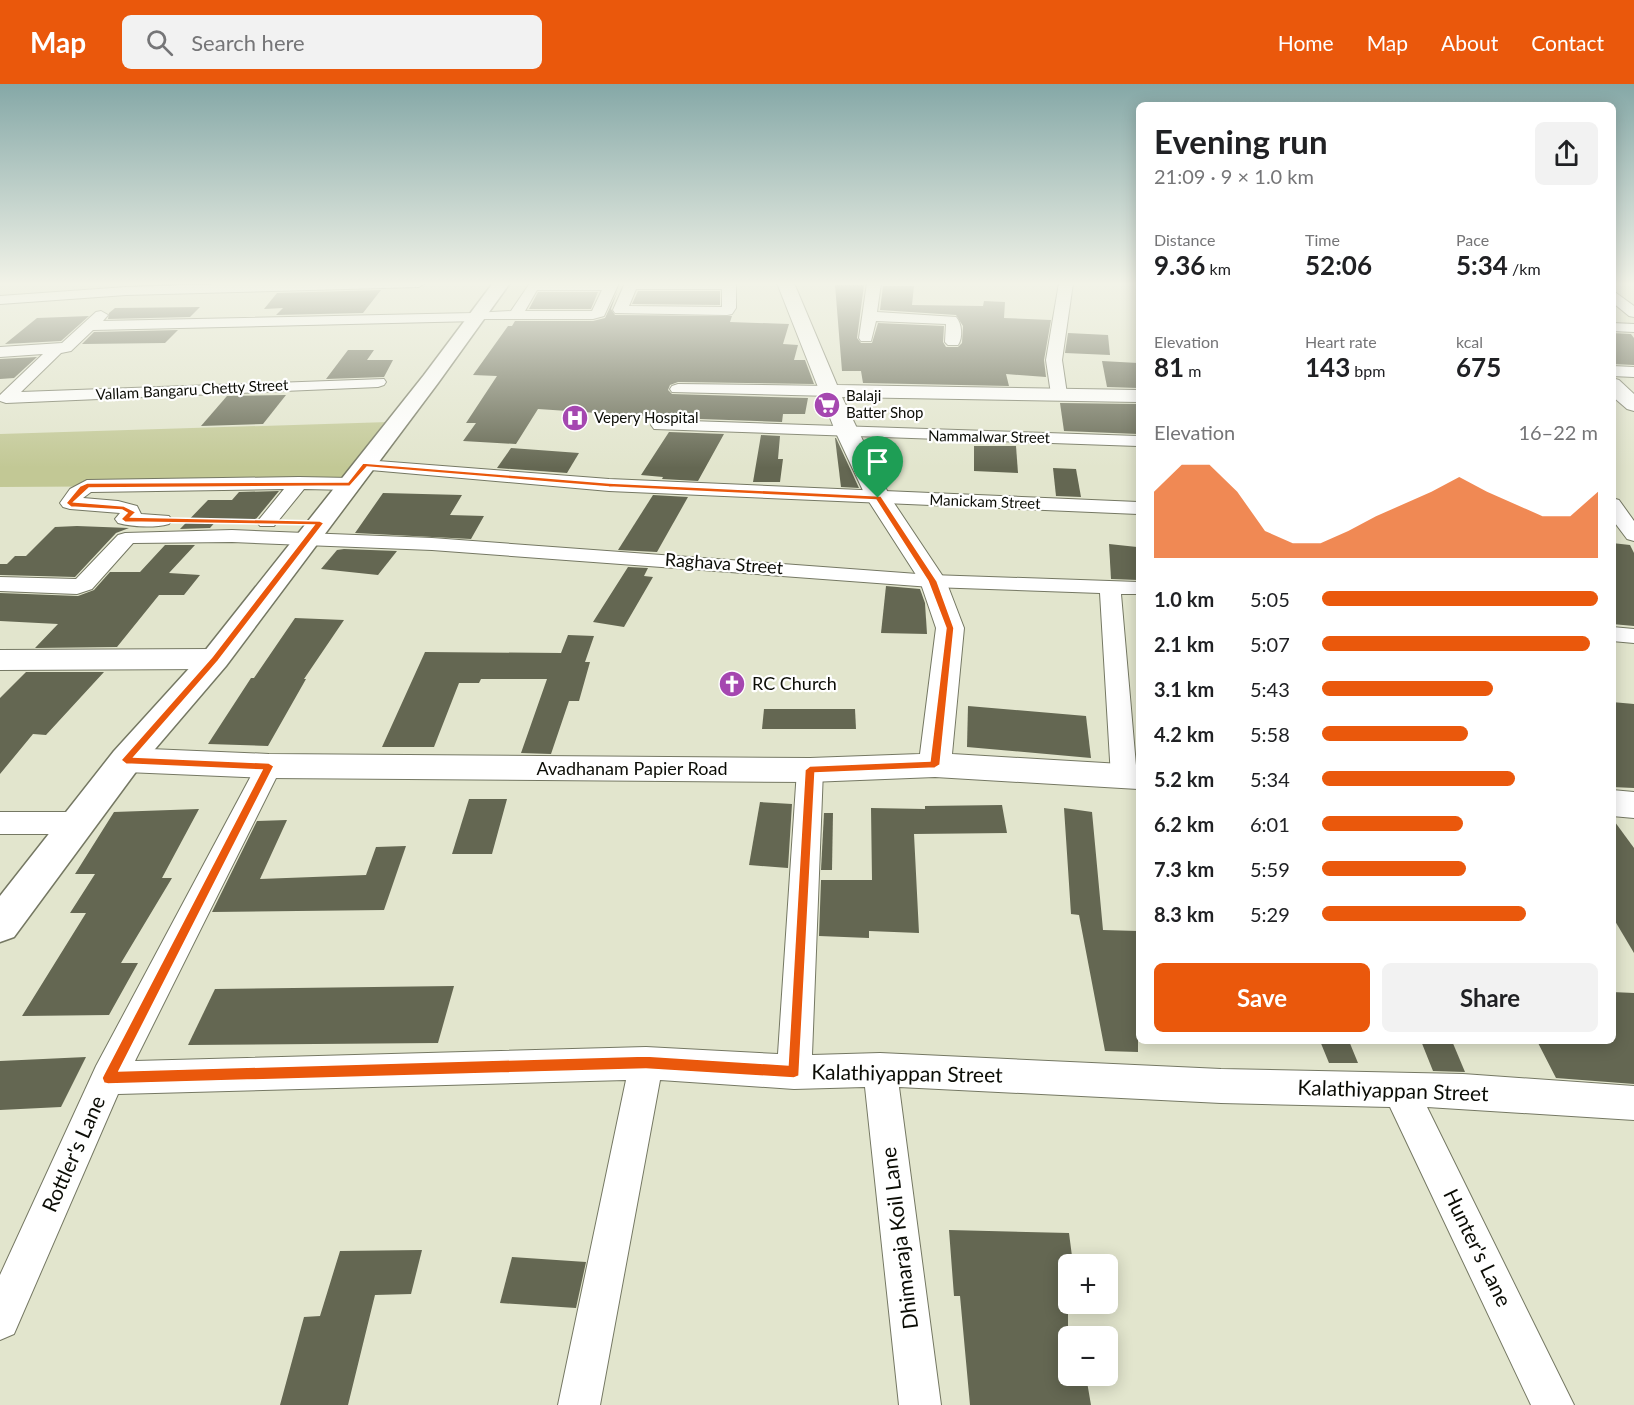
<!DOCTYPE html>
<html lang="en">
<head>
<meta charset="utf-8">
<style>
	body { margin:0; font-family:Lato,sans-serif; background:#f2f2f2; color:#202124; height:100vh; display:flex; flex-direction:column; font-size:22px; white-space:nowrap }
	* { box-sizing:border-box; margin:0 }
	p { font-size:20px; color:#757577 }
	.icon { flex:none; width:33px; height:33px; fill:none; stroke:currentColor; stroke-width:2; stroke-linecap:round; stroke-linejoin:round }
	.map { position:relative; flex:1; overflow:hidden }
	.details { position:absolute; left:1136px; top:18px; width:480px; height:942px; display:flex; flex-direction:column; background:#fff; border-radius:9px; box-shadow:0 3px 15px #0003 }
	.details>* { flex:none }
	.tools { position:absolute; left:1058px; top:1170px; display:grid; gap:12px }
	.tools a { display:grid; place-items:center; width:60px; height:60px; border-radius:9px; background:#fff; box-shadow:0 3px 15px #0003; font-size:30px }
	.pin { position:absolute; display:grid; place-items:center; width:51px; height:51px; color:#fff; margin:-62px -26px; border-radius:50% 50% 50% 0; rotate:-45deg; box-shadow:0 0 6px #0007 }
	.pin .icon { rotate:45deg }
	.round { display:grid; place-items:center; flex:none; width:63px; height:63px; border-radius:9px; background:#f2f2f2 }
	.overview { display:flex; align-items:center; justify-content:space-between; height:102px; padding:0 18px }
	h1 { font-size:33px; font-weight:700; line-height:45px }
	.metrics { display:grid; grid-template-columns:repeat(3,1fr); gap:9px; height:102px; padding:6px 18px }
	.metrics div { display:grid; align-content:center }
	.metrics b { font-size:26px; font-weight:700 }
	.metrics small { font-size:16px; font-weight:400 }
	.metrics p { font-size:16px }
	.chart { height:168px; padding:12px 18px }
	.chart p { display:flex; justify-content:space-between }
	.chart svg { width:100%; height:108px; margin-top:6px; fill:#ea580c; opacity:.7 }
	.action { display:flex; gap:12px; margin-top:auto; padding:12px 18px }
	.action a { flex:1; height:69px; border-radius:9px; background:#ea580c; color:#fff; font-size:24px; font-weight:700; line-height:69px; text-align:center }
	.action a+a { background:#f2f2f2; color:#202124 }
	ul { padding:0 18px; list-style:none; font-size:20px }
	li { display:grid; grid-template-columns:96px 72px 1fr; align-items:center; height:45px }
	li i { height:15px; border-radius:8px; background:#ea580c }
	header { display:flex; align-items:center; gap:36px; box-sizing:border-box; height:84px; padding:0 30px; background:#ea580c; color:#fff }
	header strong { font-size:28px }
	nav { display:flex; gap:33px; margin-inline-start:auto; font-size:21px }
	.search { width:420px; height:54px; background:#f2f2f2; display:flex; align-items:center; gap:15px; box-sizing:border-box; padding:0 21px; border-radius:9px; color:#757577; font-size:22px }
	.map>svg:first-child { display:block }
</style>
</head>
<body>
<header>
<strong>Map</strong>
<div class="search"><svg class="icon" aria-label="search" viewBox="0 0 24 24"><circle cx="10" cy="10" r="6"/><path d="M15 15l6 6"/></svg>Search here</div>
<nav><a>Home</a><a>Map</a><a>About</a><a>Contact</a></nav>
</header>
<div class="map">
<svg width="1634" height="1321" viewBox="0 0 1634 1321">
	<rect width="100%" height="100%" fill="#e2e5cd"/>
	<!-- green -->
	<path fill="#c2c895" d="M389 338 339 401 0 403V350Z"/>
	<!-- building -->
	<g fill="#646752">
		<path d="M835 201H864L857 254 861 259H872L878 239 944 242 943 258 946 263H958L962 259 963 242 956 231 880 226 883 202H914L912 221 983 222 984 217 1005 218 1004 234 1051 236 1044 276 1046 293 1006 290 1009 302 863 299 861 287H842Z"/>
		<path d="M381 206 363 229 276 231 283 224 264 225 277 209Z"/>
		<path d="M618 206 611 225 615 231 732 232 730 238 789 240 783 260 798 261 794 276H805L814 300 678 298 670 301 668 306 672 310 808 314 805 330H783L782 338 672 334 538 325 516 360 463 357 476 339H466L497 292 473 291 508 242H512L515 237H593L605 234Z"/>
		<path d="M638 207H720V221L632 220Z"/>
		<path d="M538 208H598L591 225H529Z"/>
		<path d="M200 223 190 233 108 235 109 229 115 224Z"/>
		<path d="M89 232 61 257 5 260 37 234Z"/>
		<path d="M178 246 165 259 82 260 94 248Z"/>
		<path d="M1068 249 1108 251 1110 271 1065 269Z"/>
		<path d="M1612 249 1631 250 1634 254V281L1612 280Z"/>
		<path d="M348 266H374L367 276H393L384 293 326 295Z"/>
		<path d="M37 273 14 294 0 295V275Z"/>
		<path d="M1102 277 1138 279V304L1107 303Z"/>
		<path d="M286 311 263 340 201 342 227 312Z"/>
		<path d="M1060 319 1138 320V350L1064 347Z"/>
		<path d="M669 348 724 350 698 397 662 395 663 393 641 391Z"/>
		<path d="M761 351 780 352 778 375H783L780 398H753Z"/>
		<path d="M835 354H836L859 404 841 403Z"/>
		<path d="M974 362H1016L1018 389 974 387Z"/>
		<path d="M511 364 579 369 567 389 497 384Z"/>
		<path d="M1053 384 1076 385 1081 413 1056 412Z"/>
		<path d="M279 407 256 435H218L210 444 180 445 208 416H232L239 408Z"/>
		<path d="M383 409 462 411 450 431 484 432 471 455 355 449Z"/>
		<path d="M653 411 688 413 657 468 618 466Z"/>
		<path d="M77 442 129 444 116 449 75 493 0 491V480H7L15 472H26L55 443Z"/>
		<path d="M1612 459 1630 461 1634 469V542L1612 540Z"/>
		<path d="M1109 460 1137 463 1138 496 1111 495Z"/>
		<path d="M165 461H195L169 489 200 491 184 511H159L117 563 35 564 58 540 0 537V509L78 512 94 506 110 488H140Z"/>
		<path d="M344 465 397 467 378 491 321 485 337 466Z"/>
		<path d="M628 483 648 484 644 492 653 493 624 543 593 538Z"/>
		<path d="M886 502 920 505 925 519 927 550 881 549Z"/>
		<path d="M295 534 344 536 304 595H306L268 662 208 660 251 594H254Z"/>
		<path d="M568 551 594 552 585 578H590L579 617H569L551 670 521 669 547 595H481L479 599H459L434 663H382L425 568 561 569Z"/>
		<path d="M26 588H104L46 651 33 650 0 690V614Z"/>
		<path d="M1612 618 1634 620V704L1612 703Z"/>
		<path d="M968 622 1086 632 1091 674 967 663Z"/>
		<path d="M764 625H855L856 645H762Z"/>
		<path d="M469 715H507L492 770H452Z"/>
		<path d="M760 718 792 720 788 784 749 781Z"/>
		<path d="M1002 721 1007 749 914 750 919 849 869 847V854L819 852 821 796H872L871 724 925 725V722Z"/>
		<path d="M1064 724 1092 728 1103 846 1138 847V968L1105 967 1079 831 1071 830Z"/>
		<path d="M199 725 162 794H172L121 879H138L109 931 22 932 86 829H70L95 790H75L114 728Z"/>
		<path d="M824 729H833L832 786H821Z"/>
		<path d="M1612 734 1634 764V869L1612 832Z"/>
		<path d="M287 736 260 795 366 791 376 763 406 762 384 826 212 828 257 737Z"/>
		<path d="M454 902 438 959 188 961 215 905Z"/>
		<path d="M1612 908 1634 909V1000L1556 994 1537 957H1612Z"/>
		<path d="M1320 957H1349L1358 979H1329Z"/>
		<path d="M1421 957H1452L1465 988 1433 987Z"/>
		<path d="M86 973 61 1023 0 1026V977Z"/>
		<path d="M949 1146 1069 1149 1073 1180H1068V1292H1086L1091 1321H970L960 1212H954Z"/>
		<path d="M422 1166 411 1210 375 1211 348 1321H280L304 1233 320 1232 340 1167Z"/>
		<path d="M512 1173 586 1178 576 1224 500 1219Z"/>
	</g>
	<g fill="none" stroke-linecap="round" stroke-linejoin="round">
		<defs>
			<g id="minor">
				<path d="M252 199H425L419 203 126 211 0 220V212L126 203Z"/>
				<path d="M619 199 604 232 593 235H483L477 237 93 246 71 267 61 269 21 308 384 295 386 298 384 301 378 303 6 319 0 317V311L43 270 0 273V263L62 259 96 228 101 227 108 231 103 237 473 229 511 227 530 199ZM537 206H602L592 227H525Z"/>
				<path d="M625 199H736V224L732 230 727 231 615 229 613 226ZM636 205H722V223L629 222Z"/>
				<path d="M867 199H881L877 228 956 233C962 239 963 254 958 261H948L945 258 946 240 876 237 871 257H861L859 254Z"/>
				<path d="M1059 199H1073L1062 276 1067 310 1059 315 1051 310 1046 276Z"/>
				<path d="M1612 206 1634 222V233L1629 232 1612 218Z"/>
				<path d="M1612 239 1634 240V248L1612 247Z"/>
				<path d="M1612 282 1634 283V293L1612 292Z"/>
				<path d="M678 300 831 302 839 307 831 312 672 308 670 305 672 302Z"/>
				<path d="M660 336 1138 352V362L654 345 651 341 654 337Z"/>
				<path d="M365 376 609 395 1138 418V430L609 407 359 385 356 381 359 377Z"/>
				<path d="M299 393 350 394 357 396 359 400 357 404 350 406 304 405 274 442H260L257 438 284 405 91 408 83 414 118 417 137 422 141 430 169 432 172 436 169 440C154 444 133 443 118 439L115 435 120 429 70 425 63 423 60 419 70 405 87 396Z"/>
				<path d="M1612 414 1619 416 1634 437V457L1627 455 1612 435Z"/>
				<path d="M232 446 432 454 931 491 1138 498V510H1121L1137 693 1133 700 1124 703 1115 700 1111 693 1100 509 931 503 432 466 232 458 133 459 92 505 77 510 0 507V493L76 495 118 451 125 449Z"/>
				<path d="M1612 543 1634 545V559L1612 557Z"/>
				<path d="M269 672 278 675 282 682 135 977 646 963 778 970 797 686 801 679 810 676 819 679 823 686 812 971 880 969 1221 985 1463 990 1634 1002V1036L1427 1023 1574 1321H1531L1390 1023 1221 1019 899 1003 941 1321H899L865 1003 794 1005 660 996 600 1321H558L626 996 118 1010 14 1250 0 1256V1191L96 982 260 675Z"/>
				<path d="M0 728H78L88 731 92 739 88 747 78 750H0Z"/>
			</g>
			<g id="tertiary">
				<path d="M777 199H794L837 301 1138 306V318L842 313 890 413 946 497 964 544 952 670 1138 681V705L935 693 810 698 269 694 126 688 115 684 110 676 115 668 126 664 269 670 810 674 920 670 936 544 920 497 866 413 836 349Z"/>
				<path d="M1612 294 1619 296 1634 310V327L1627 325 1612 312Z"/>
				<path d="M215 565 225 568 229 575 225 582 215 585 0 586V566Z"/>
				<path d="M1612 706 1634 708V734L1612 732Z"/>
			</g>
			<path id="secondary" d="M493 199H510L438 299 226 582 138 685 14 853 0 858V812L114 667 204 568 424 291Z"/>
		</defs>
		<!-- minor casing -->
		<use href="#minor" stroke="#757863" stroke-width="2"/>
		<!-- tertiary casing -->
		<use href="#tertiary" stroke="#757863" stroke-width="2"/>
		<!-- secondary casing -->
		<use href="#secondary" stroke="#757863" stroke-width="3"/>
		<!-- minor -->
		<use href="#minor" fill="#fff" fill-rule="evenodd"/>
		<!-- tertiary -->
		<use href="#tertiary" fill="#fff" fill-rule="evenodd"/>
		<!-- secondary -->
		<use href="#secondary" fill="#fff" fill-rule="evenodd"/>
	</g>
	<!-- sky -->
	<linearGradient id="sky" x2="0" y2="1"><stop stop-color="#85a8a7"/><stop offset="0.52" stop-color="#f2f3e8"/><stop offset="1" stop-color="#f2f3e8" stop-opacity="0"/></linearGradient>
	<rect width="1634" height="384" fill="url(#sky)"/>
	<!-- route -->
	<path fill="#ea580c" stroke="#fff" stroke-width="1.5" fill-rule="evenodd" d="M363 379 609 399 881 412 937 497 954 544 940 681 935 684 815 689 799 992 794 994 646 985 108 1000 104 999 102 994 104 990 262 686 126 680 121 676 212 573 314 441 125 438 121 435 127 429 122 426 71 423 66 419 80 402 87 399 348 398ZM367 383 609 403 876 416 928 497 946 544 930 677 810 682 805 686 788 981 646 972 119 987 274 682 269 679 134 673 218 577 324 439 320 437 131 433 136 428 124 422 74 418 89 404 350 402Z"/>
	<!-- icons -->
	<defs>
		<symbol id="supermarket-disc" viewBox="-11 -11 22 22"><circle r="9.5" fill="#a547b0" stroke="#fff"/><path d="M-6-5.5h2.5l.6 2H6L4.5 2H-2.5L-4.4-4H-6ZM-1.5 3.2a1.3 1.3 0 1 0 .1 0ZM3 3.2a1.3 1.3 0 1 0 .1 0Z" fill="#fff"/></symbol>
		<symbol id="hospital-disc" viewBox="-11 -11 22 22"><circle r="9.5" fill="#a547b0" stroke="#fff"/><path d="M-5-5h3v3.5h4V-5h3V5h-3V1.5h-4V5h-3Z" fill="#fff"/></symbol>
		<symbol id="church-disc" viewBox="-11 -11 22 22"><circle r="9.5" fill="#a547b0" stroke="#fff"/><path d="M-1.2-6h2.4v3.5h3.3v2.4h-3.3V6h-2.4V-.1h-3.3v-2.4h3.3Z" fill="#fff"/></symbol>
	</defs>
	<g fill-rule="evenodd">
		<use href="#supermarket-disc" x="812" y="306" width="30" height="30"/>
		<use href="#hospital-disc" x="560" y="319" width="30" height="30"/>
		<use href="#church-disc" x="717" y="585" width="30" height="30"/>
	</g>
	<g text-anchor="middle" stroke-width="4.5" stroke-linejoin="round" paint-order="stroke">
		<!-- far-street labels -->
		<g font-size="15" fill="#0c0d06" stroke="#fff">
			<text transform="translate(192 306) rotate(-3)" y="5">Vallam Bangaru Chetty Street</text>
			<text transform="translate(989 353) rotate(1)" y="5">Nammalwar Street</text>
			<text transform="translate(985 418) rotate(2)" y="5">Manickam Street</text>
		</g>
		<!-- far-poi labels -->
		<g font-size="15" fill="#0c0d06" stroke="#fff" text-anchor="start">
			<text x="846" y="317">Balaji<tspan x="846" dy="17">Batter Shop</tspan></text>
			<text x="594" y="339">Vepery Hospital</text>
		</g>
		<!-- street labels -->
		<g font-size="18" fill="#0c0d06" stroke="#fff">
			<text transform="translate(724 480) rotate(4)" y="6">Raghava Street</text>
			<text x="632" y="691">Avadhanam Papier Road</text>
		</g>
		<!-- poi labels -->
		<g font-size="18" fill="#0c0d06" stroke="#fff" text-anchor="start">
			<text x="752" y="606">RC Church</text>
		</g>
		<!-- near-street labels -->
		<g font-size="21" fill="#0c0d06" stroke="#fff">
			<text transform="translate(907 990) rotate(1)" y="7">Kalathiyappan Street</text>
			<text transform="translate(1393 1007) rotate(2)" y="7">Kalathiyappan Street</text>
			<text transform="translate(74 1070) rotate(-66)" y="7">Rottler's Lane</text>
			<text transform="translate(900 1154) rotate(-97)" y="7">Dhimaraja Koil Lane</text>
			<text transform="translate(1477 1164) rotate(64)" y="7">Hunter's Lane</text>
		</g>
	</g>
</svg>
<div class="tools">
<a>+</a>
<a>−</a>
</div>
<div class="pin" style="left:878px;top:414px;background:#1e9e55"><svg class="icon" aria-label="arrive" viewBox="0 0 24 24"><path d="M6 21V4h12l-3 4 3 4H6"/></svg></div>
<section class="details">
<div class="overview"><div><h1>Evening run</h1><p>21:09 · 9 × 1.0 km</p></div><a class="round"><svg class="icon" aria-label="share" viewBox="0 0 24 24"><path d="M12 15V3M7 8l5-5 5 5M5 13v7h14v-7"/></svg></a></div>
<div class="metrics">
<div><p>Distance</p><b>9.36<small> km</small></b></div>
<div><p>Time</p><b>52:06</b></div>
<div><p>Pace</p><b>5:34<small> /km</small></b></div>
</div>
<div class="metrics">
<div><p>Elevation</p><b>81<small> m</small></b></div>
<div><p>Heart rate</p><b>143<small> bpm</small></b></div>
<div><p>kcal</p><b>675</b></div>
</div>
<div class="chart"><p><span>Elevation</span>16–22 m</p>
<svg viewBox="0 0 160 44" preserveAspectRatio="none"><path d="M0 44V17L10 6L20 6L30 17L40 33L50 38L60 38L70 33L80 27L90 22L100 17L110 11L120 17L130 22L140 27L150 27L160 17V44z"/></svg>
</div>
<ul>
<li><b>1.0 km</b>5:05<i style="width:100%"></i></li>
<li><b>2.1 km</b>5:07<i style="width:97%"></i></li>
<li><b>3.1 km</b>5:43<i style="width:62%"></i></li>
<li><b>4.2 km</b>5:58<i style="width:53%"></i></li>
<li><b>5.2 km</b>5:34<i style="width:70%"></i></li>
<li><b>6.2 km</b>6:01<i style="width:51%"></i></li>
<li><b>7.3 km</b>5:59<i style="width:52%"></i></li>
<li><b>8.3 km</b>5:29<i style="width:74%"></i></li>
</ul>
<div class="action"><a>Save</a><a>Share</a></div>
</section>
</div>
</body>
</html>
